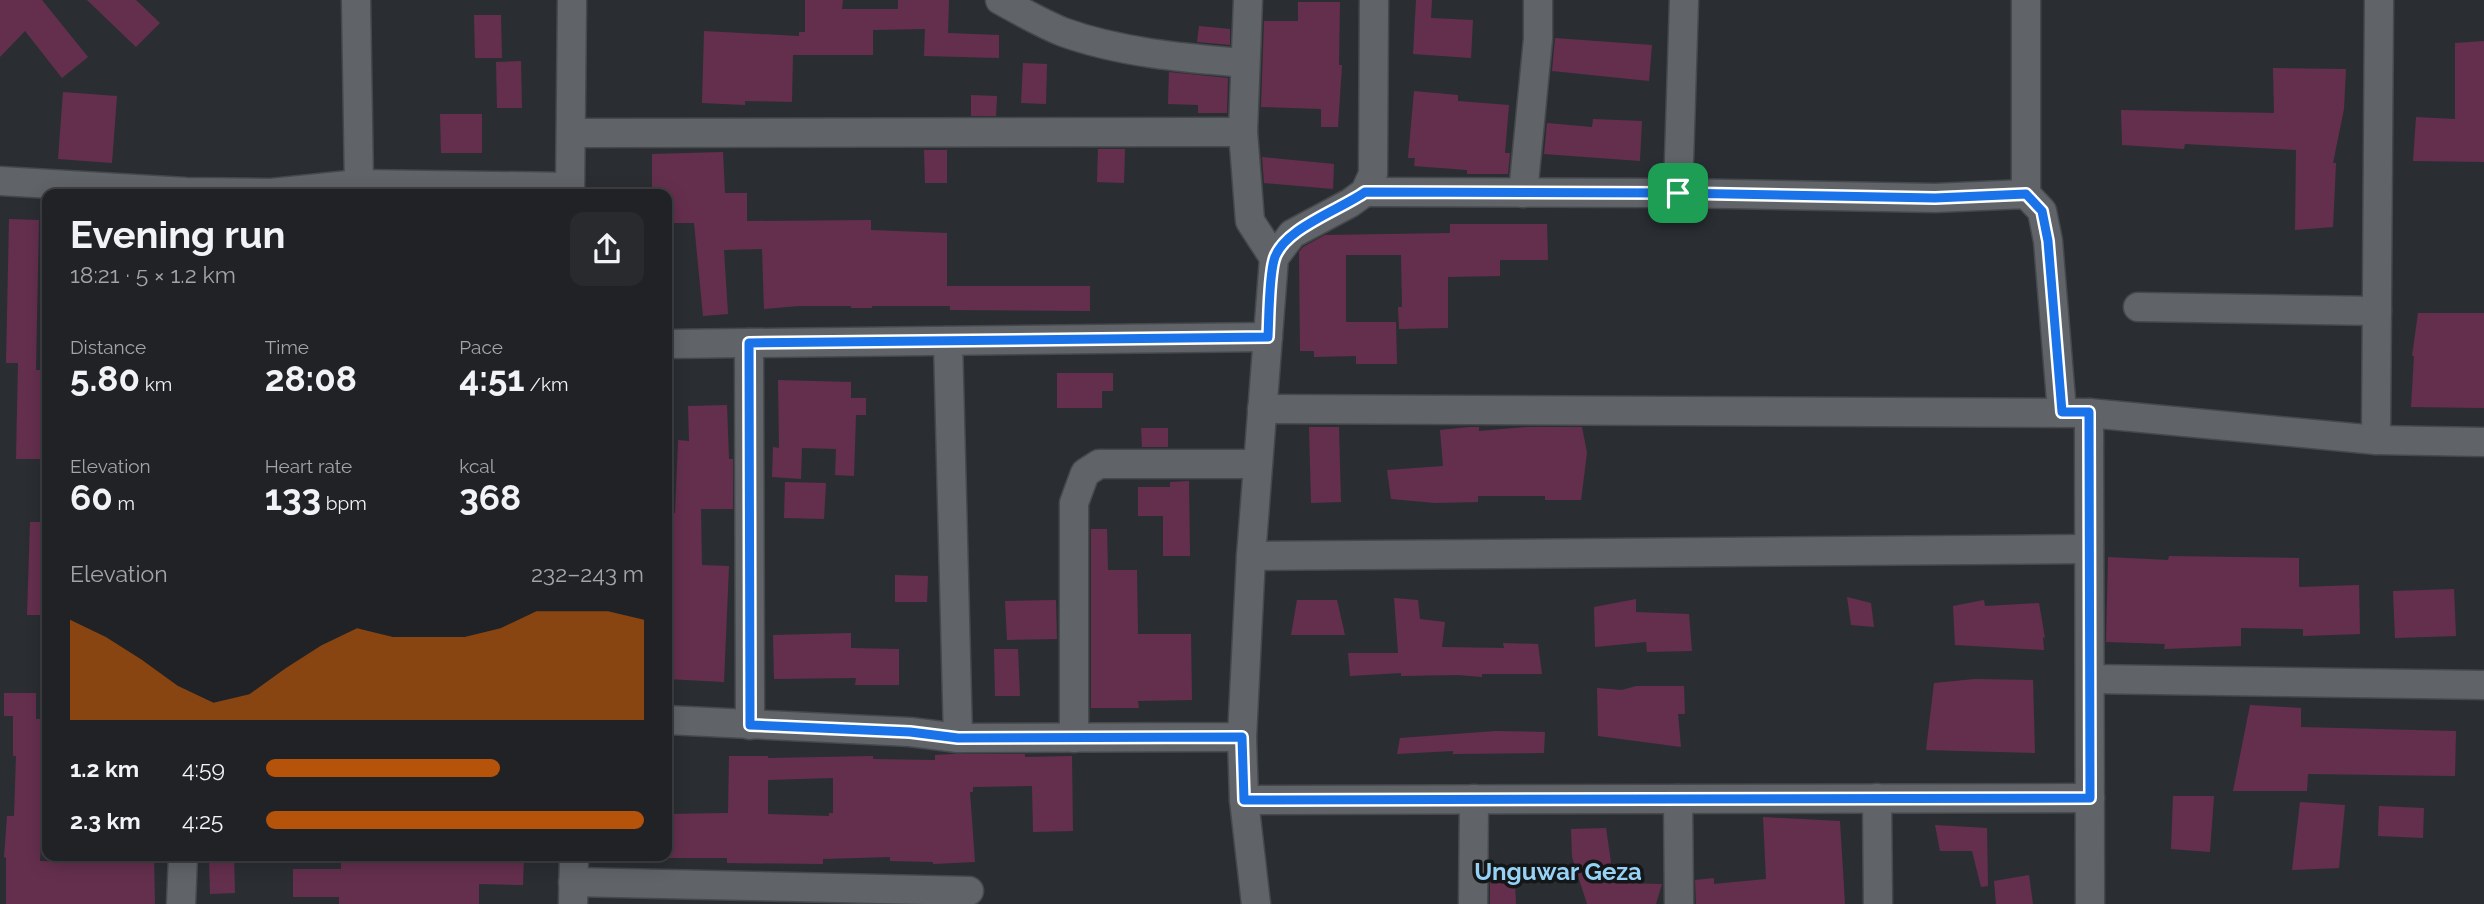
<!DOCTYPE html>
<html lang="en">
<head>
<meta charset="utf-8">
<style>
	body { margin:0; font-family:Raleway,sans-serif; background:#282a2e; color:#f1f3f6; height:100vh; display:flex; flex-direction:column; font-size:26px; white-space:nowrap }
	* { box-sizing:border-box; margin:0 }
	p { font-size:23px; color:#a2a4a7 }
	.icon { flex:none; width:38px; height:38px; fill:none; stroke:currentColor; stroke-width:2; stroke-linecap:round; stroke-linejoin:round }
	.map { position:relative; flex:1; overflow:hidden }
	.side { position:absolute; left:42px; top:189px; width:630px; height:672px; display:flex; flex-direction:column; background:#202226; border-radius:14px; box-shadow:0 4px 18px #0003,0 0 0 2px #3d3f43 }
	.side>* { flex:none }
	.pin { position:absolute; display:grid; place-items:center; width:60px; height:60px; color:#fff; margin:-30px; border-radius:14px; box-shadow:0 4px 10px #0006 }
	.round { display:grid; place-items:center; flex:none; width:74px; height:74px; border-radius:14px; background:#282a2e }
	.head { display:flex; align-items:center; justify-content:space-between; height:119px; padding:0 28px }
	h1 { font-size:38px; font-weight:700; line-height:52px }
	.metrics { display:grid; grid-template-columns:repeat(3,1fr); gap:10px; height:119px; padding:7px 28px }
	.metrics div { display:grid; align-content:center }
	.metrics b { font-size:35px; font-weight:700 }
	.metrics small { font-size:19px; font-weight:400 }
	.metrics p { font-size:19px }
	.chart { height:196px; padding:14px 28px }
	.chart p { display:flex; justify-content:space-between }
	.chart svg { width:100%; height:126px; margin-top:7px; fill:#b45309; opacity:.7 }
	ul { padding:0 28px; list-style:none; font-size:23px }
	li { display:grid; grid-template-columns:112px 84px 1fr; align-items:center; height:52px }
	li i { height:18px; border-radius:9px; background:#b45309 }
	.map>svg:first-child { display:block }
</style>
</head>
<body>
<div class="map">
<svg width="2484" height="904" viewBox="0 0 2484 904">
	<rect width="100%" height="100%" fill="#2a2e33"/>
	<!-- building -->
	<g fill="#642f4d" fill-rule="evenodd">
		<path d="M0 0H42L88 57 62 78 25 31 0 57Z"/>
		<path d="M87 0H136L160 23 136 47Z"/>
		<path d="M805 0H843L842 9H898V0H949L948 33 999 35V58L924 56 925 29 873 30V55H793L792 102 745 101V105L702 103 704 31 799 36V32H805Z"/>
		<path d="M1416 0H1432L1431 18 1473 20 1471 58 1413 54Z"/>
		<path d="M1298 2H1340L1339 65H1342L1338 127H1321V109L1261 107 1264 21H1298Z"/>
		<path d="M474 15H501L502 58H475Z"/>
		<path d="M1199 26 1230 29V45L1197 42Z"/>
		<path d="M1555 38 1652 45 1649 81 1552 71Z"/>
		<path d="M2484 41V162L2413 161 2416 117 2455 119V43Z"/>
		<path d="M521 61 522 108H497L496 62Z"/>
		<path d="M1023 63 1047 64 1046 104 1021 103Z"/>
		<path d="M2273 68 2346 69 2344 109 2333 163H2336L2333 227 2295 230 2296 150 2185 144 2184 149 2122 145 2121 110 2274 113Z"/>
		<path d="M1169 72 1228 78 1227 113H1198V105L1168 104Z"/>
		<path d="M1414 91 1458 95V101L1509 105 1505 153H1510L1508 174H1467V170L1414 166 1415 158H1408Z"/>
		<path d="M63 92 117 96 112 163 58 159Z"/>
		<path d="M971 95 997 96 996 116H971Z"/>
		<path d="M440 114H482V153H441Z"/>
		<path d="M1593 119 1642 121 1640 161 1544 154 1547 123 1592 127Z"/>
		<path d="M1098 149H1125L1124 183 1097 182Z"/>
		<path d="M924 150H947V183H925Z"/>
		<path d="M723 152 725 193H747V221L871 220V230L947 233V286H1090V311L950 310V306H872V308H851V306H799L764 309 762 249 724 250 728 314 703 316 694 223H667V194H652V154Z"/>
		<path d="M1262 157 1334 164 1333 189 1264 183Z"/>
		<path d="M9 219 39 220 36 370H47L45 459H16L18 363H6Z"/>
		<path d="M1450 224H1547L1548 260H1500V276L1448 277V328L1399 329 1398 307H1402L1401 255H1346V322H1396L1397 364H1356V356L1314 357V351H1300L1299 252 1303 247 1325 235 1450 233Z"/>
		<path d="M2418 313H2484V408L2411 407 2414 356H2412Z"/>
		<path d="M1057 373H1113V391H1102V408H1057Z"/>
		<path d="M778 380 851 382V398H866V415H856L854 476 835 475 836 449 802 448 801 479 772 477 773 447 779 448Z"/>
		<path d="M727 405 729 459H733V509H701L702 565 729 566 724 682 667 679V513H675L678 440 689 441 688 406Z"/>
		<path d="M1309 427H1339L1341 502 1311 503Z"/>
		<path d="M1469 427H1479V431L1526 427H1582L1587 453 1581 500H1545V496H1478V502L1435 503 1391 499 1387 470 1443 466 1440 430Z"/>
		<path d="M1141 428H1168V447H1142Z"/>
		<path d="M1189 481 1190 556H1163V516H1138V487H1170V482Z"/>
		<path d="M785 482 826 483 824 519 784 518Z"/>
		<path d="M30 522H47V615H27Z"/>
		<path d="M1091 529H1107L1108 570H1137L1138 634H1191L1192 700 1138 701 1139 708H1091Z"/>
		<path d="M2169 556 2299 558V587L2359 585 2360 634 2303 636V629L2241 628V646L2164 649 2165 644 2106 642 2108 557 2168 560Z"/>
		<path d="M895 575 928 576 927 602H895Z"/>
		<path d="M2454 589 2456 636 2395 638 2393 591Z"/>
		<path d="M1847 597 1871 603 1874 627 1851 625Z"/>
		<path d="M1394 598 1418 600 1420 619 1445 622 1442 647 1504 648 1503 643 1538 644 1542 674H1482V677L1458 675 1401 676V673L1350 676 1348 653H1398Z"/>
		<path d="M1636 599V612L1689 614 1692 651 1647 652 1646 642 1595 647 1594 607Z"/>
		<path d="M1056 600 1057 639 1007 640 1005 601Z"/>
		<path d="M1297 600H1337L1345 635H1291Z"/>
		<path d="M1984 600 1985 606 2039 603 2045 638 2043 637 2044 650 1955 645 1953 606Z"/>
		<path d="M851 633V648L899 649V685H855L856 678 774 679 773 635Z"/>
		<path d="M994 649H1018L1020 696H995Z"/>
		<path d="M1975 679 2033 680 2035 753 1926 750 1934 683Z"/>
		<path d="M1636 686H1684L1685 714H1678L1681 747 1598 736 1597 688 1622 690Z"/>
		<path d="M4 693H36V719H47V811H43L40 861 85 862 84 856H154L155 904H6V858L4 857 7 816H14L16 756H13V716H4Z"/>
		<path d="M2250 705 2301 708V727L2456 731 2455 776 2308 774 2307 791H2233Z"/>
		<path d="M1496 731 1545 732 1544 753 1453 754V751L1397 754 1400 738Z"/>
		<path d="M952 754H1025V757L1072 756 1073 831 1033 832 1032 786 973 787V792H970L975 862 933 864V862L890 861V857L823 859V864L727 863V858H667V814L728 813 729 756H768V758L873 756V759L935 760V755ZM833 778V813H829V816L768 814V780Z"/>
		<path d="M2173 796H2214L2210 852 2171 849Z"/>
		<path d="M2300 802 2345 805 2339 868 2292 870Z"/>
		<path d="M2379 806 2424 808 2423 838 2378 836Z"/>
		<path d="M1763 817 1840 821 1845 904H1696L1695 880 1714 878V884L1766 879Z"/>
		<path d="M1935 825 1987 828 1988 886 1981 887 1972 851H1940Z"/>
		<path d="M1606 828 1614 883 1662 884 1656 904H1587L1572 857 1571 829Z"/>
		<path d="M209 856H234L235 893 210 894Z"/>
		<path d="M341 856H524L523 885 479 884V904H339V897H293V869H341Z"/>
		<path d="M2029 875 2033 904H1996L1994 881Z"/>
		<path d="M1490 881 1515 884 1516 904H1490Z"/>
	</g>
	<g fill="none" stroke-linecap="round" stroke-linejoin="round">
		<defs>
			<g id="minor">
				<path d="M356 0 359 184"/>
				<path d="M1000 0C1020 11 1041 23 1063 32 1121 53 1185 58 1245 63"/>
				<path d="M1248 0 1243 132 1250 221 1274 258"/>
				<path d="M2026 0V194"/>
				<path d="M572 133 1243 132"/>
				<path d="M0 181 186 192 271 193 359 184 570 187"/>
				<path d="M1365 192 1678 193 1935 198 2026 194 2042 211 2048 241 2062 412"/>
				<path d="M1523 193 1538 39V0"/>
				<path d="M1678 193 1684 0"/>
				<path d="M570 194 572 0"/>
				<path d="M2138 307 2377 311"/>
				<path d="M948 341 958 738"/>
				<path d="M749 343 750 725"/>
				<path d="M667 344 1268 337"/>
				<path d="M1262 409 2089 413 2376 440 2484 442"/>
				<path d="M2089 413 2090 904"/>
				<path d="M2376 440 2379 0"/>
				<path d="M1251 556 2089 549"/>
				<path d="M2090 679 2484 685"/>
				<path d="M667 720 910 732 958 738 1242 737 1251 556 1274 258 1292 234 1350 203 1365 192 1373 174 1374 0"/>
				<path d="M1242 737 1244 800 1256 904"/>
				<path d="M1074 738V503L1085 473 1099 464H1258"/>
				<path d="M1877 798 1878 904"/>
				<path d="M1678 799 1679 904"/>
				<path d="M1244 800 2090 798"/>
				<path d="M573 882 969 891"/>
				<path d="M181 904 183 856"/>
				<path d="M573 904 574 856"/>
				<path d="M1473 904 1474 799"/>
			</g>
		</defs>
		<!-- minor casing -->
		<use href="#minor" stroke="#45494c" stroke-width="31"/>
		<!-- minor -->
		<use href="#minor" stroke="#606469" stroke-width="28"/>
	</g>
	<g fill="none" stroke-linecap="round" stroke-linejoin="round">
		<defs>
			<path id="route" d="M1365 192 1678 193 1935 198 2026 194 2042 211 2048 241 2062 412H2089L2090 798 1244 800 1242 737 958 738 910 732 750 725 749 343 1268 337C1269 316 1269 278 1274 260 1282 229 1340 210 1365 192Z"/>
		</defs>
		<!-- route casing -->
		<use href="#route" stroke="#fff" stroke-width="14"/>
		<!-- route -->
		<use href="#route" stroke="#1a73e8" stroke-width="9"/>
	</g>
	<g text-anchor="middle" stroke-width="7" stroke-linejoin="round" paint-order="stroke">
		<!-- district labels -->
		<g font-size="24" font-weight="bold" fill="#96d2f6" stroke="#141618">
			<text x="1558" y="880">Unguwar Geza</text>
		</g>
	</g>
</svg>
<div class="pin" style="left:1678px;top:193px;background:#1e9e55"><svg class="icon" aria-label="arrive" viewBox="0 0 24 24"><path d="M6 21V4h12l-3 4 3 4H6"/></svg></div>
<section class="side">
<div class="head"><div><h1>Evening run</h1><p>18:21 · 5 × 1.2 km</p></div><a class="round"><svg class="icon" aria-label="share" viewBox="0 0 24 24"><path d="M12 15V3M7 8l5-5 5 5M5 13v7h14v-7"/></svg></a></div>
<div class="metrics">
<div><p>Distance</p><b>5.80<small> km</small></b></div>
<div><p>Time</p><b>28:08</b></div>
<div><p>Pace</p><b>4:51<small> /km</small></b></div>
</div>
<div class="metrics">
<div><p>Elevation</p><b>60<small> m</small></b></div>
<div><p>Heart rate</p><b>133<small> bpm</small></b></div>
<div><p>kcal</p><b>368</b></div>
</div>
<div class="chart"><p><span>Elevation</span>232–243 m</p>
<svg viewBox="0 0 160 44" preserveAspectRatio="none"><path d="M0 44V9L10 15L20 23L30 32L40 38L50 35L60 26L70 18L80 12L90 15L100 15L110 15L120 12L130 6L140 6L150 6L160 9V44z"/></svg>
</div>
<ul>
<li><b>1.2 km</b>4:59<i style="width:62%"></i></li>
<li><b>2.3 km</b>4:25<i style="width:100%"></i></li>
</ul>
</section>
</div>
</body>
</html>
